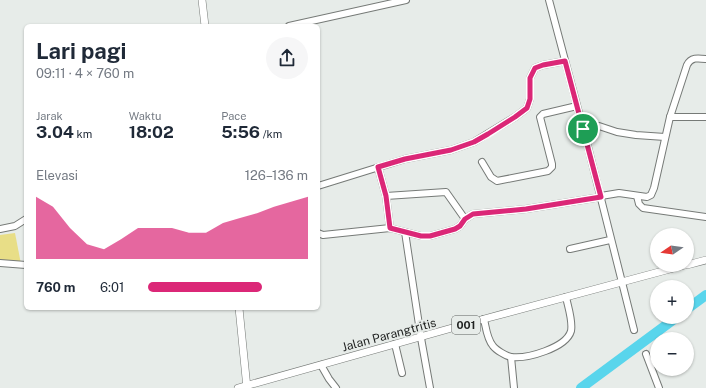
<!DOCTYPE html>
<html lang="id">
<head>
<meta charset="utf-8">
<style>
	body { margin:0; font-family:"Public Sans",sans-serif; background:#f6f6f7; color:#1f2937; height:100vh; display:flex; flex-direction:column; font-size:15px; white-space:nowrap }
	* { box-sizing:border-box; margin:0 }
	p { font-size:13px; color:#747a83 }
	.icon { flex:none; width:22px; height:22px; fill:none; stroke:currentColor; stroke-width:2; stroke-linecap:round; stroke-linejoin:round }
	.map { position:relative; flex:1; overflow:hidden }
	.details { position:absolute; left:24px; top:24px; width:296px; height:286px; display:flex; flex-direction:column; background:#fff; border-radius:6px; box-shadow:0 1px 3px #0004 }
	.details>* { flex:none }
	.needle { width:26px; rotate:257deg }
	.buttons { position:absolute; left:650px; top:228px; display:grid; gap:8px }
	.buttons a { display:grid; place-items:center; width:44px; height:44px; border-radius:50%; background:#fff; box-shadow:0 1px 3px #0004; font-size:20px }
	.pin { position:absolute; display:grid; place-items:center; width:34px; height:34px; color:#fff; margin:-17px; border:2px solid #fff; border-radius:50%; box-shadow:0 1px 4px #0007 }
	.round { display:grid; place-items:center; flex:none; width:42px; height:42px; border-radius:21px; background:#f6f6f7 }
	.summary { display:flex; align-items:center; justify-content:space-between; height:68px; padding:0 12px }
	h1 { font-size:22px; font-weight:700; line-height:30px }
	.stats { display:grid; grid-template-columns:repeat(3,1fr); gap:6px; height:68px; padding:4px 12px }
	.stats div { display:grid; align-content:center }
	.stats b { font-size:17px; font-weight:700 }
	.stats small { font-size:11px; font-weight:400 }
	.stats p { font-size:11px }
	.chart { height:112px; padding:8px 12px }
	.chart p { display:flex; justify-content:space-between }
	.chart svg { width:100%; height:72px; margin-top:4px; fill:#db2777; opacity:.7 }
	ul { padding:0 12px; list-style:none; font-size:13px }
	li { display:grid; grid-template-columns:64px 48px 1fr; align-items:center; height:30px }
	li i { height:10px; border-radius:5px; background:#db2777 }
	.map>svg:first-child { display:block }
</style>
</head>
<body>
<div class="map">
<svg width="706" height="388" viewBox="0 0 706 388">
	<rect width="100%" height="100%" fill="#e7ece9"/>
	<!-- green -->
	<path fill="#e8de87" d="M15 233 21 264 0 262V235Z"/>
	<g fill="none" stroke-linecap="round" stroke-linejoin="round">
		<!-- river -->
		<g stroke="#59d5ec" stroke-width="10">
			<path d="M687 309 706 295"/>
			<path d="M581 388 677 317"/>
		</g>
		<defs>
			<g id="minor">
				<path d="M549 0 587 143 634 330"/>
				<path d="M289 26 406 0"/>
				<path d="M670 117H706"/>
				<path d="M583 129 599 126 617 132 636 135 665 137"/>
				<path d="M482 162 491 177 497 181 548 171 552 167V164L540 117 543 114 577 106"/>
				<path d="M378 167 386 196 390 228"/>
				<path d="M318 186 405 159 451 150 474 142 515 117 527 108 530 99V78L535 68 543 65 565 61"/>
				<path d="M386 196 446 192 465 219"/>
				<path d="M601 196 619 193 647 197 651 195 654 188 670 117 687 65C691 57 698 58 706 59"/>
				<path d="M637 196 639 204 643 208 706 217"/>
				<path d="M0 229 15 226 26 219"/>
				<path d="M405 232 421 338 430 388"/>
				<path d="M318 233 323 235 390 228 421 236H430L455 229 460 226 465 219 473 214 526 209 601 197"/>
				<path d="M570 249 610 240"/>
				<path d="M0 263 26 265"/>
				<path d="M484 319C486 328 487 339 493 346 496 350 506 356 511 357 527 359 566 348 571 331 573 321 568 307 566 297"/>
				<path d="M395 344 402 373"/>
				<path d="M646 354 659 388"/>
				<path d="M511 357 514 388"/>
				<path d="M321 365 329 379 336 388"/>
			</g>
			<g id="major">
				<path d="M202 0 205 26"/>
				<path d="M687 265 706 260"/>
				<path d="M239 308 247 388"/>
				<path d="M238 388 484 319 685 265"/>
			</g>
		</defs>
		<!-- minor casing -->
		<use href="#minor" stroke="#767a77" stroke-width="8"/>
		<!-- major casing -->
		<use href="#major" stroke="#767a77" stroke-width="8"/>
		<!-- minor -->
		<use href="#minor" stroke="#fff" stroke-width="6"/>
		<!-- major -->
		<use href="#major" stroke="#fff" stroke-width="7"/>
	</g>
	<g fill="none" stroke-linecap="round" stroke-linejoin="round">
		<defs>
			<path id="route" d="M565 61 601 197 526 209 473 214 465 219 460 226 455 229 430 236H421L390 228 386 196 378 167 405 159 451 150 474 142 488 134 515 117 527 108 530 99V78L535 68 543 65Z"/>
		</defs>
		<!-- route casing -->
		<use href="#route" stroke="#fff" stroke-width="8"/>
		<!-- route -->
		<use href="#route" stroke="#db2777" stroke-width="5"/>
	</g>
	<g text-anchor="middle" stroke-width="4" stroke-linejoin="round" paint-order="stroke">
		<!-- shield labels -->
		<rect fill="#e7ece9" stroke="#5b5e5c" stroke-width="1" x="452" y="316" width="28" height="18" rx="3"/>
		<g font-size="11" font-weight="bold" fill="#1f2120">
			<text x="466" y="329">001</text>
		</g>
		<!-- street labels -->
		<g font-size="12" fill="#1f2120" stroke="#e7ece9">
			<text transform="translate(389 335) rotate(-15)" y="4">Jalan Parangtritis</text>
		</g>
	</g>
</svg>
<div class="buttons">
<a><svg class="needle" viewBox="-14 -14 28 28"><path d="M0-13l5 13h-10z" fill="#e53935"/><path d="M0 13l5-13h-10z" fill="#747a83"/></svg></a>
<a>+</a>
<a>−</a>
</div>
<div class="pin" style="left:583px;top:129px;background:#1e9e55"><svg class="icon" aria-label="arrive" viewBox="0 0 24 24"><path d="M6 21V4h12l-3 4 3 4H6"/></svg></div>
<section class="details">
<div class="summary"><div><h1>Lari pagi</h1><p>09:11 · 4 × 760 m</p></div><a class="round"><svg class="icon" aria-label="share" viewBox="0 0 24 24"><path d="M12 15V3M7 8l5-5 5 5M5 13v7h14v-7"/></svg></a></div>
<div class="stats">
<div><p>Jarak</p><b>3.04<small> km</small></b></div>
<div><p>Waktu</p><b>18:02</b></div>
<div><p>Pace</p><b>5:56<small> /km</small></b></div>
</div>
<div class="chart"><p><span>Elevasi</span>126–136 m</p>
<svg viewBox="0 0 160 44" preserveAspectRatio="none"><path d="M0 44V6L10 12L20 25L30 35L40 38L50 32L60 25L70 25L80 25L90 28L100 28L110 22L120 19L130 16L140 12L150 9L160 6V44z"/></svg>
</div>
<ul>
<li><b>760 m</b>6:01<i style="width:71%"></i></li>
</ul>
</section>
</div>
</body>
</html>
